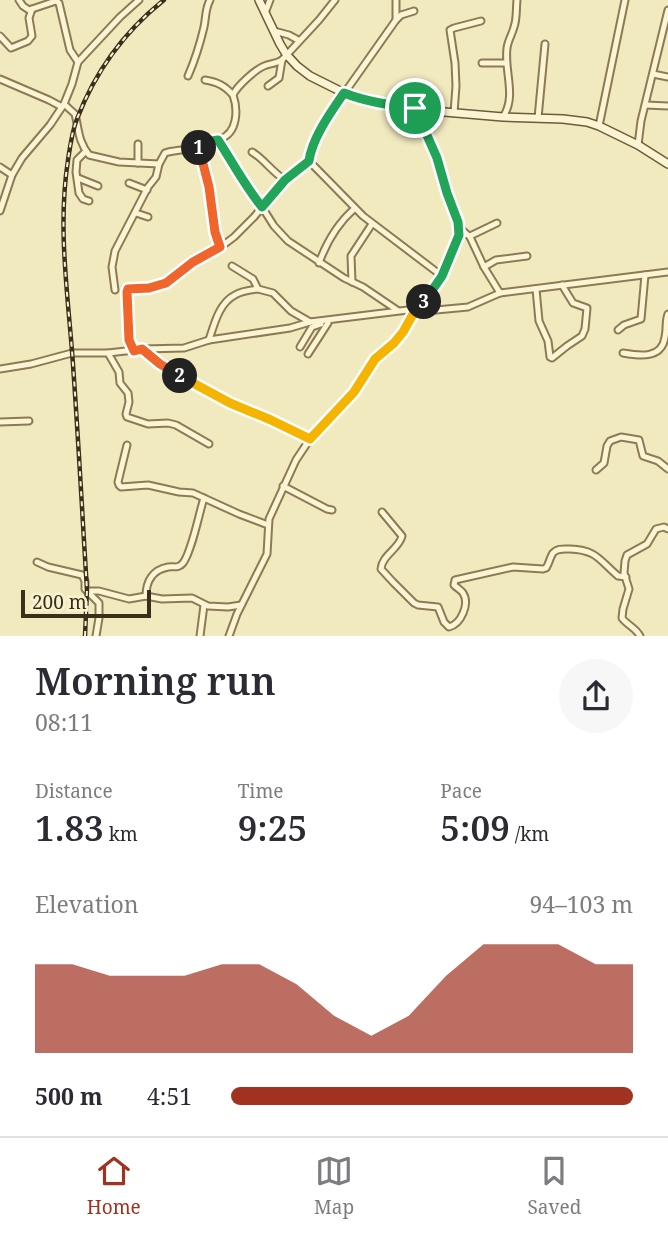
<!DOCTYPE html>
<html lang="en">
<head>
<meta charset="utf-8">
<style>
	body { margin:0; font-family:"Noto Serif",serif; background:#f7f7f7; color:#2b2b33; height:100vh; display:flex; flex-direction:column; font-size:26px; white-space:nowrap }
	* { box-sizing:border-box; margin:0 }
	p { font-size:23px; color:#7c7c81 }
	.icon { flex:none; width:38px; height:38px; fill:none; stroke:currentColor; stroke-width:2; stroke-linecap:round; stroke-linejoin:round }
	.map { position:relative; height:636px; overflow:hidden }
	.sheet { display:flex; flex-direction:column; background:#fff; flex:1 }
	.sheet>* { flex:none }
	.scale { position:absolute; left:21px; bottom:18px; width:130px; box-sizing:border-box; padding-left:7px; border:4px solid #3a2f1b; border-top:0; font-size:19px; line-height:24px; white-space:nowrap; color:#3a2f1b; -webkit-text-stroke:5px #f8f2cf; paint-order:stroke }
	.pin { position:absolute; display:grid; place-items:center; width:60px; height:60px; color:#fff; margin:-30px; border:4px solid #fff; border-radius:50%; box-shadow:0 2px 7px #0007 }
	.km { position:absolute; width:35px; height:35px; margin:-18px; border-radius:50%; background:#222; color:#fff; font-size:19px; line-height:35px; text-align:center }
	.round { display:grid; place-items:center; flex:none; width:74px; height:74px; border-radius:37px; background:#f7f7f7 }
	.headline { display:flex; align-items:center; justify-content:space-between; height:119px; padding:0 35px }
	h1 { font-size:38px; font-weight:600; line-height:52px }
	.stats { display:grid; grid-template-columns:repeat(3,1fr); gap:10px; height:119px; padding:7px 35px }
	.stats div { display:grid; align-content:center }
	.stats b { font-size:35px; font-weight:600 }
	.stats small { font-size:19px; font-weight:400 }
	.stats p { font-size:19px }
	.chart { height:196px; padding:14px 35px }
	.chart p { display:flex; justify-content:space-between }
	.chart svg { width:100%; height:126px; margin-top:7px; fill:#a13120; opacity:.7 }
	ul { padding:0 35px; list-style:none; font-size:23px }
	li { display:grid; grid-template-columns:112px 84px 1fr; align-items:center; height:52px }
	li i { height:18px; border-radius:9px; background:#a13120 }
	.menu { display:flex; justify-content:space-around; align-items:center; height:98px; border-top:2px solid #e1e1e2; background:#fff; font-size:19px; color:#7c7c81 }
	.menu a { display:grid; justify-items:center; gap:4px }
	.menu .active { color:#a13120 }
	.map>svg:first-child { display:block }
</style>
</head>
<body>
<div class="map">
<svg width="668" height="636" viewBox="0 0 668 636">
	<rect width="100%" height="100%" fill="#f2eabf"/>
	<g fill="none" stroke-linecap="round" stroke-linejoin="round">
		<defs>
			<g id="street">
				<path d="M19 0 23 6 29 10 56 1 59 3 70 50 78 62"/>
				<path d="M396 0V20L324 122 311 151 309 161 363 216 442 276"/>
				<path d="M265 13 270 0"/>
				<path d="M396 20 401 15 414 11"/>
				<path d="M274 31 289 35 298 40"/>
				<path d="M0 36 11 48 28 41 32 36 29 18 32 9"/>
				<path d="M482 63H506"/>
				<path d="M653 74 668 77"/>
				<path d="M188 76C195 60 200 44 204 27 206 18 205 9 210 0"/>
				<path d="M0 79 49 100 62 107"/>
				<path d="M205 80C217 82 224 85 233 95"/>
				<path d="M268 86 279 78 282 60"/>
				<path d="M64 104 75 114C79 130 78 141 89 155L119 162 159 164"/>
				<path d="M646 105 668 106"/>
				<path d="M454 113 456 86 455 63 450 30 454 28 481 21"/>
				<path d="M503 117C517 96 504 72 507 48 508 40 512 35 514 27 517 19 516 9 517 0"/>
				<path d="M538 118 545 44"/>
				<path d="M599 126 625 0"/>
				<path d="M218 140 236 167 249 192 262 207 274 226 288 241 344 278 363 287 397 310"/>
				<path d="M198 143 209 187 215 232 220 248"/>
				<path d="M638 145 641 121 668 10"/>
				<path d="M86 151 77 160 76 172 79 193 83 199 89 201"/>
				<path d="M252 152C264 159 272 172 285 180"/>
				<path d="M138 163V144"/>
				<path d="M0 167 12 175"/>
				<path d="M78 178 98 186"/>
				<path d="M129 183 147 190"/>
				<path d="M0 211 12 175 22 158 50 125 64 104 72 84 78 62 120 17 139 0"/>
				<path d="M136 213 148 217"/>
				<path d="M460 228 470 237 484 267 500 293"/>
				<path d="M470 236 497 223"/>
				<path d="M319 263C327 241 337 224 354 209"/>
				<path d="M232 266 253 279 258 289 273 293 291 311 310 322"/>
				<path d="M484 267 496 260 527 256"/>
				<path d="M352 282 351 256 372 224"/>
				<path d="M536 289 539 321 548 341 550 357 552 358 567 346 582 336 585 329 587 308 573 303 562 285"/>
				<path d="M115 290 112 267 115 251 148 187 156 177 159 164 165 153C170 151 175 151 181 150 189 148 195 143 203 141 208 140 215 141 220 139 238 133 238 109 233 95 237 86 255 70 264 66 271 63 276 64 282 60L319 20 335 0"/>
				<path d="M415 312 468 307 500 293 668 272"/>
				<path d="M618 330 624 325 641 319 645 275"/>
				<path d="M209 340C214 325 219 303 235 295 241 291 250 290 258 289"/>
				<path d="M300 347 312 327 321 324"/>
				<path d="M144 350C192 391 253 411 310 439"/>
				<path d="M134 351 129 340 128 333V289L149 288 166 283 193 262 218 249 234 237 254 217 285 180 309 161"/>
				<path d="M108 353 119 372 120 383 128 393 129 402 126 414 127 417 148 424 168 423 176 425 209 444"/>
				<path d="M623 353C640 356 662 359 665 337 667 329 665 322 668 314"/>
				<path d="M308 354 328 323"/>
				<path d="M0 369 31 364 72 353H108L143 349 184 348 209 340 290 328 310 322 416 309"/>
				<path d="M0 422 29 421"/>
				<path d="M127 445 118 482 119 485 121 487 148 485 179 492 193 493 239 514 268 525"/>
				<path d="M596 470 604 463 607 446 610 441 621 437 639 440 643 456 658 461 668 469"/>
				<path d="M283 486 327 509 332 510"/>
				<path d="M382 512 402 536C399 549 382 555 381 569L393 582 414 603 418 605 438 607 444 622 449 627C461 624 470 604 463 593 461 590 457 588 454 585L455 580 513 567 543 569 546 568C549 564 550 557 553 553 557 548 564 549 570 549 597 550 599 560 618 576L626 577"/>
				<path d="M37 562 48 567 82 575 85 581V589L99 603V618L96 636"/>
				<path d="M88 591H99L129 599 146 596 162 599 192 598 208 606 228 607 241 605"/>
				<path d="M146 596C146 582 152 570 168 567 174 566 178 569 183 563 192 551 199 513 204 498"/>
				<path d="M200 636 204 605"/>
				<path d="M229 636 237 614 267 554 269 519 296 460 310 439 354 392 375 359 394 343 403 332 416 309 426 298 442 276 459 235 458 221 447 193 437 158 415 108"/>
				<path d="M640 636C636 628 627 625 622 618L623 609 629 589 624 573 625 561 627 555 647 544 656 529 664 527 668 529"/>
			</g>
			<path id="secondary" d="M259 0 280 44 286 54 297 66 310 76 344 93 377 103 433 111 503 117 563 119 587 122 599 126 638 145 668 164"/>
		</defs>
		<!-- street casing -->
		<use href="#street" stroke="#8c7a55" stroke-width="9"/>
		<!-- secondary casing -->
		<use href="#secondary" stroke="#6e5b39" stroke-width="10"/>
		<!-- street -->
		<use href="#street" stroke="#fcf5d3" stroke-width="5"/>
		<!-- secondary -->
		<use href="#secondary" stroke="#fcf5d3" stroke-width="7"/>
		<defs>
			<path id="rail" d="M85 636 87 590C82 511 78 431 72 351 67 288 58 224 68 160 70 147 72 131 77 119 95 72 125 31 164 0"/>
		</defs>
		<!-- rail casing -->
		<use href="#rail" stroke="#3a2f1b" stroke-width="4.5"/>
		<!-- rail -->
		<use href="#rail" stroke="#f8f2cf" stroke-width="2" stroke-dasharray="5" stroke-linecap="butt"/>
	</g>
	<g fill="none" stroke-linecap="round" stroke-linejoin="round">
		<defs>
			<path id="split-1" d="M199 148 198 143 218 140C233 163 245 186 262 207L285 180 309 161C312 138 331 112 344 93 367 102 390 105 415 108"/>
			<path id="split-2" d="M180 376 160 364 142 349 134 351 129 340 127 292 128 289 149 288 166 283 193 262 220 247 215 232 209 187 199 148"/>
			<path id="split-3" d="M180 376 230 403 271 420 310 439 354 392 375 359 394 343 403 332 416 309 424 302"/>
			<path id="split-4" d="M415 108 437 158 447 193 458 222 459 235 442 276 424 302"/>
		</defs>
		<!-- split-1 casing -->
		<use href="#split-1" stroke="#fff" stroke-width="14"/>
		<!-- split-2 casing -->
		<use href="#split-2" stroke="#fff" stroke-width="14"/>
		<!-- split-3 casing -->
		<use href="#split-3" stroke="#fff" stroke-width="14"/>
		<!-- split-4 casing -->
		<use href="#split-4" stroke="#fff" stroke-width="14"/>
		<!-- split-1 -->
		<use href="#split-1" stroke="#22a559" stroke-width="9"/>
		<!-- split-2 -->
		<use href="#split-2" stroke="#f0652b" stroke-width="9"/>
		<!-- split-3 -->
		<use href="#split-3" stroke="#f5b400" stroke-width="9"/>
		<!-- split-4 -->
		<use href="#split-4" stroke="#22a559" stroke-width="9"/>
	</g>
</svg>
<div class="scale">200 m</div>
<div class="pin" style="left:415px;top:108px;background:#1e9e55"><svg class="icon" aria-label="arrive" viewBox="0 0 24 24"><path d="M6 21V4h12l-3 4 3 4H6"/></svg></div>
<b class="km" style="left:199px;top:148px">1</b>
<b class="km" style="left:180px;top:376px">2</b>
<b class="km" style="left:424px;top:302px">3</b>
</div>
<section class="sheet">
<div class="headline"><div><h1>Morning run</h1><p>08:11</p></div><a class="round"><svg class="icon" aria-label="share" viewBox="0 0 24 24"><path d="M12 15V3M7 8l5-5 5 5M5 13v7h14v-7"/></svg></a></div>
<div class="stats">
<div><p>Distance</p><b>1.83<small> km</small></b></div>
<div><p>Time</p><b>9:25</b></div>
<div><p>Pace</p><b>5:09<small> /km</small></b></div>
</div>
<div class="chart"><p><span>Elevation</span>94–103 m</p>
<svg viewBox="0 0 160 44" preserveAspectRatio="none"><path d="M0 44V13L10 13L20 17L30 17L40 17L50 13L60 13L70 20L80 31L90 38L100 31L110 17L120 6L130 6L140 6L150 13L160 13V44z"/></svg>
</div>
<ul>
<li><b>500 m</b>4:51<i style="width:100%"></i></li>
</ul>
</section>
<nav class="menu">
<a class="active"><svg class="icon" aria-label="home" viewBox="0 0 24 24"><path d="M3 11l9-7 9 7M6 9v11h12V9"/></svg>Home</a>
<a><svg class="icon" aria-label="map" viewBox="0 0 24 24"><path d="M3 6l6-2 6 2 6-2v14l-6 2-6-2-6 2zM9 4v14M15 6v14"/></svg>Map</a>
<a><svg class="icon" aria-label="saved" viewBox="0 0 24 24"><path d="M7 4h10v16l-5-4-5 4z"/></svg>Saved</a>
</nav>
</body>
</html>
